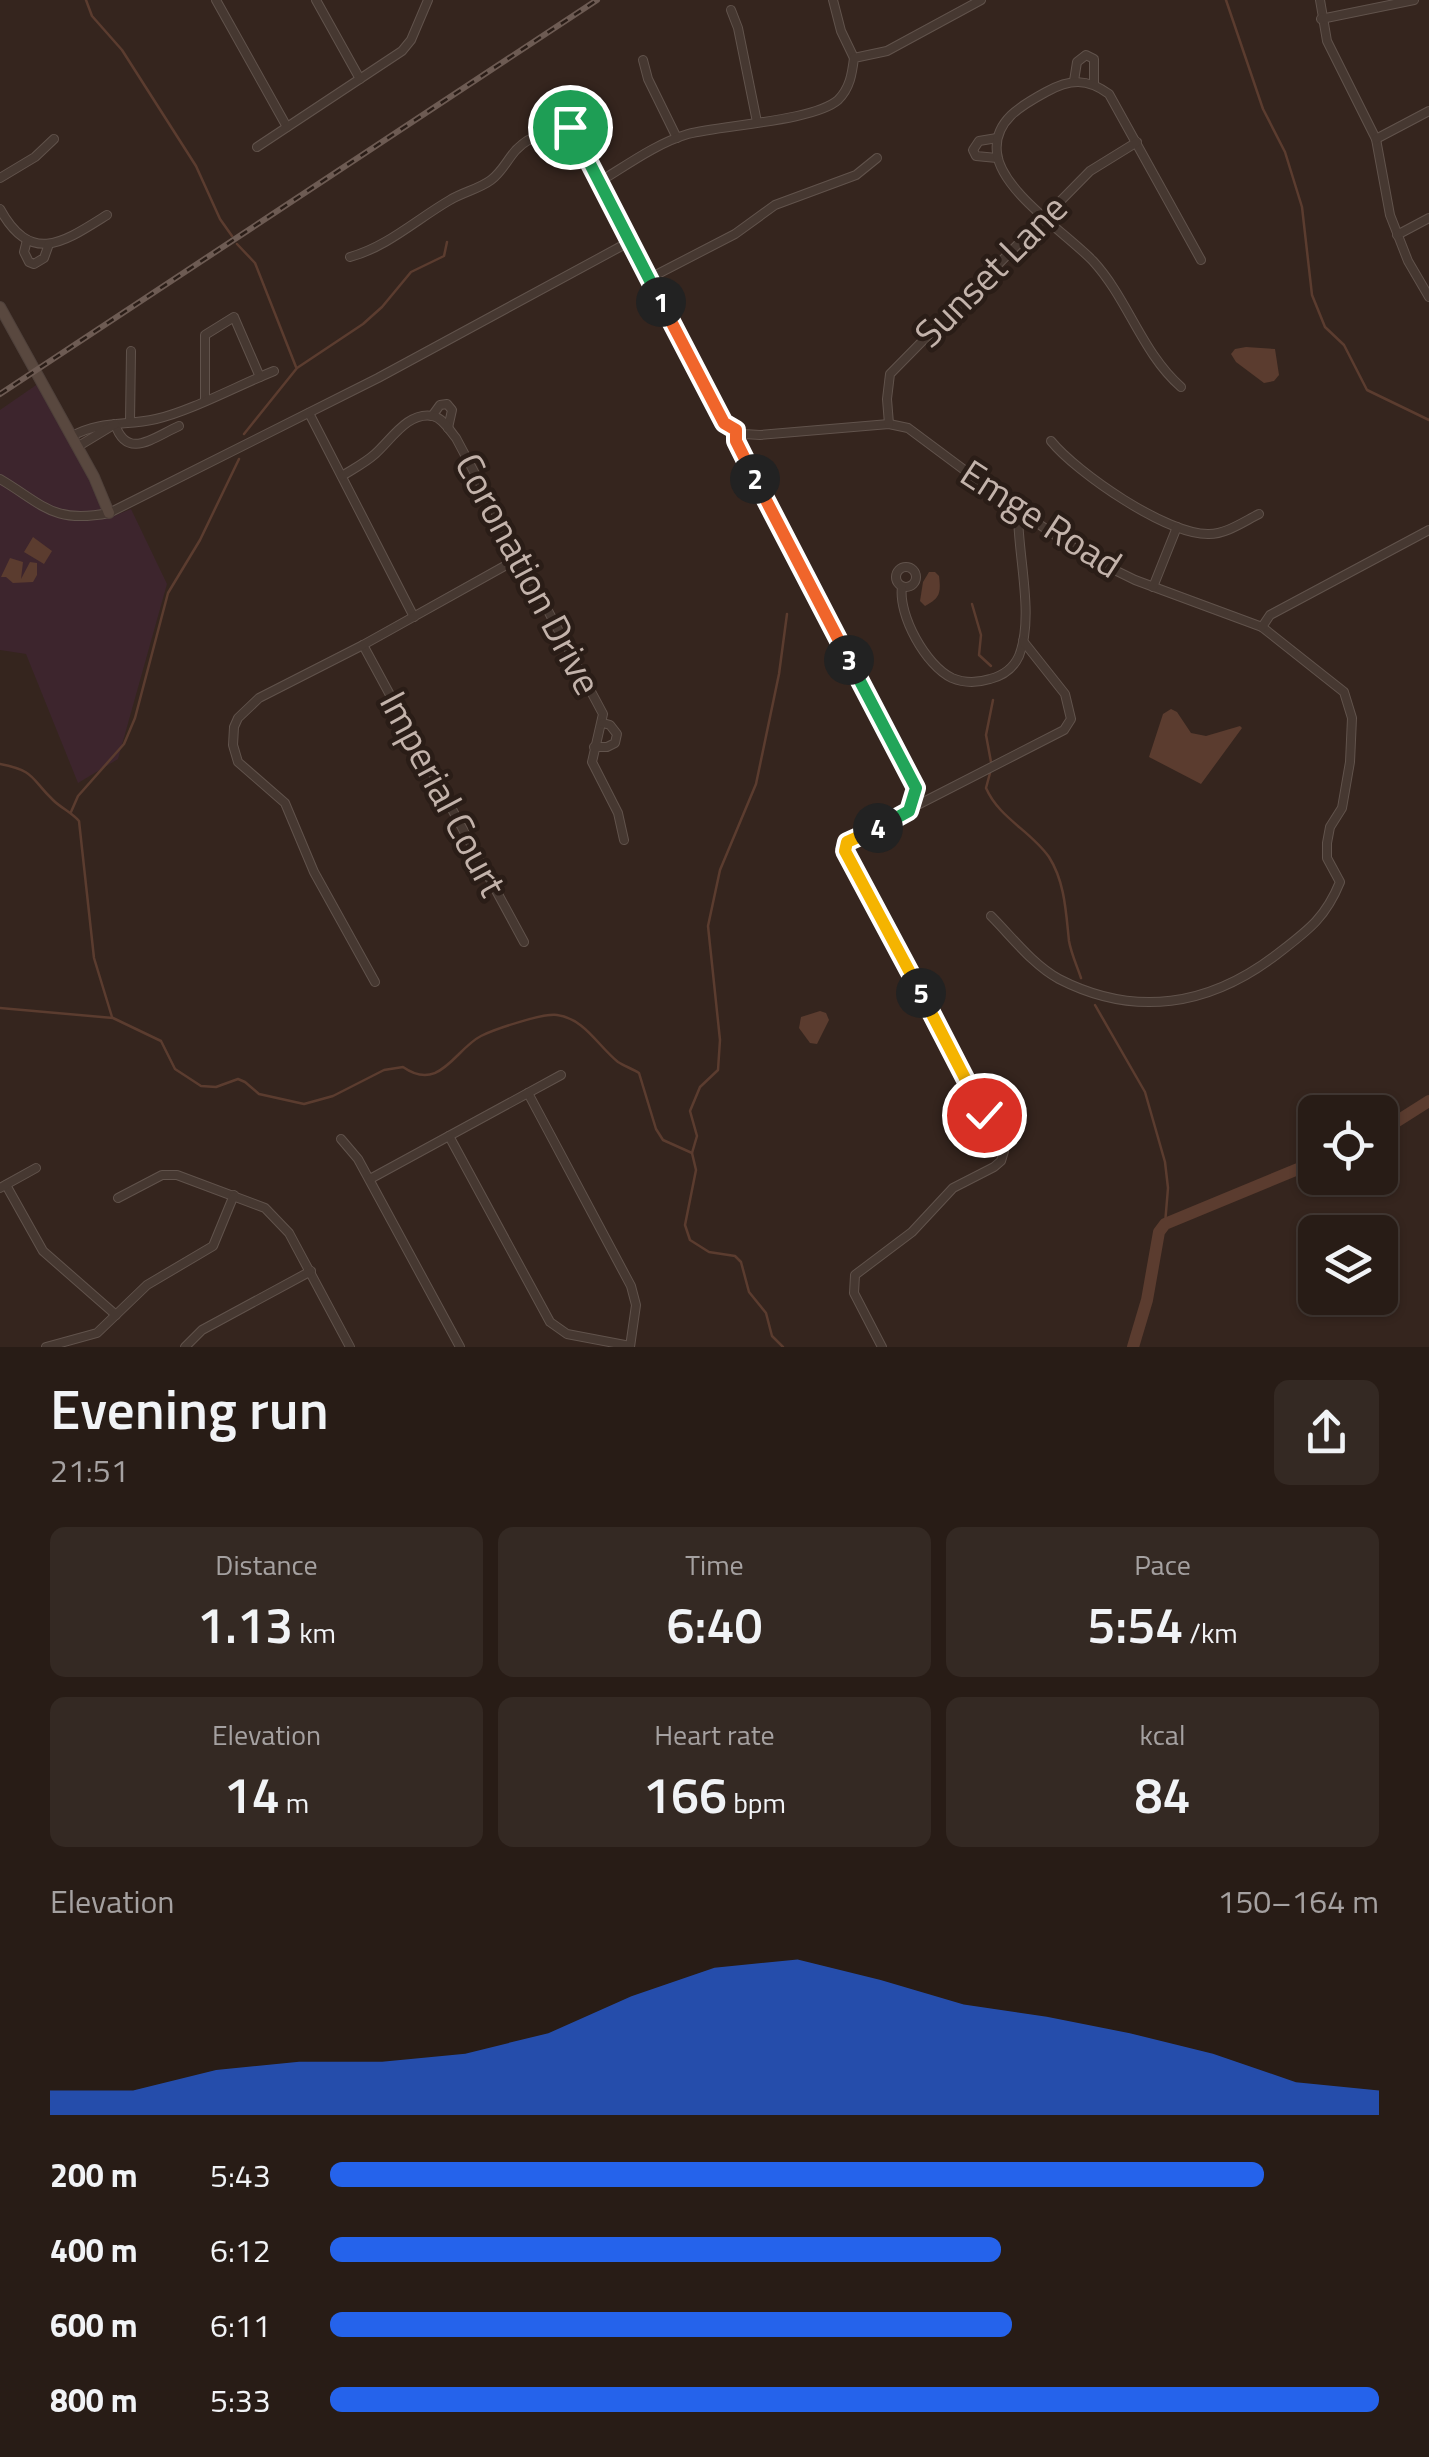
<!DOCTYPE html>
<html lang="en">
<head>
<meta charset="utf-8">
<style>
	body { margin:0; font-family:"Titillium Web",sans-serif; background:#342923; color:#f1f3f6; height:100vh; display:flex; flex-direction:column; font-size:38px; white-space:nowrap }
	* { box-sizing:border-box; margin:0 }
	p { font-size:32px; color:#a5a1a1 }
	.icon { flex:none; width:55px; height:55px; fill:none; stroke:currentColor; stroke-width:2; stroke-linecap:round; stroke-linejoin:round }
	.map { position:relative; height:1347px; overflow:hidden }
	.panel { display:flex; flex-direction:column; background:#281c16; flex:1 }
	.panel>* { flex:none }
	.tools { position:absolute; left:1298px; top:1095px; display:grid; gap:20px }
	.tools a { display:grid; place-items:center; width:100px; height:100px; border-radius:15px; background:#281c16; box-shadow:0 2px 8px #0004,0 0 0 2px #443a35; font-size:50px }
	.pin { position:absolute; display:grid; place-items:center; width:85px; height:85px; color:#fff; margin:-42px; border:5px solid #fff; border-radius:50%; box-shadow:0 2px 10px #0007 }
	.km { position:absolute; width:50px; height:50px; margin:-25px; border-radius:50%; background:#222; color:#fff; font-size:28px; line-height:50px; text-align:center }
	.round { display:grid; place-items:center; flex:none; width:105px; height:105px; border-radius:15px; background:#342923 }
	.head { display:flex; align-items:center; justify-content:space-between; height:170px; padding:0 50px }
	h1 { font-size:55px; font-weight:600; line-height:75px }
	.stats { display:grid; grid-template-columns:repeat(3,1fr); gap:15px; height:170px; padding:10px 50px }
	.stats div { display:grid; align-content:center; border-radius:15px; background:#342923; text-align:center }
	.stats b { font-size:50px; font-weight:600 }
	.stats small { font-size:28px; font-weight:400 }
	.stats p { font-size:28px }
	.chart { height:280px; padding:20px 50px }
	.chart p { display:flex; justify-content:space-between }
	.chart svg { width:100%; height:180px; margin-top:10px; fill:#2563eb; opacity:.7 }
	ul { padding:0 50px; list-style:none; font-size:32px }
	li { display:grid; grid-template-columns:160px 120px 1fr; align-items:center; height:75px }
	li i { height:25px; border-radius:12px; background:#2563eb }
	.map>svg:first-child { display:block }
</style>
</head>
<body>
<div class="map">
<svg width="1429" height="1347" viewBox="0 0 1429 1347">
	<rect width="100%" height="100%" fill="#35251e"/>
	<!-- green -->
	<path fill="#3d252d" d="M42 381 111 517 131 509 167 584 118 759 78 783 26 654 0 650V410Z"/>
	<!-- water -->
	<g fill="#5b3c2f">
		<path d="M1246 347 1275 349 1279 375 1274 381 1264 383 1236 362 1231 354 1235 349Z"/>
		<path d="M33 537 52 551 44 564 24 552Z"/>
		<path d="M10 558 23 562 21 579 30 562 37 563V575L33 582 13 583 6 577H1Z"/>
		<path d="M929 572H935L939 576C941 593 940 598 925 606L920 601 923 582Z"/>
		<path d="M1171 709 1177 712 1191 733 1206 736 1240 726 1242 728 1201 784 1149 757 1163 714Z"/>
		<path d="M820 1011 826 1013 829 1020 817 1044 810 1043 799 1028 801 1017Z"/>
	</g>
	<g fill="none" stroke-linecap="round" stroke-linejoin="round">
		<!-- stream -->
		<g stroke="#5b3c2f" stroke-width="2.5">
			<path d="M86 0 92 16 122 50 196 166 220 219 232 236"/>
			<path d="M1226 0 1263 109 1285 152 1302 207 1312 295 1325 327 1344 345 1367 390 1429 420"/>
			<path d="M237 244 255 263 296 367"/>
			<path d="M244 434 297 368 363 324 382 307 411 272 444 256 447 242"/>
			<path d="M972 604 981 635 979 655 991 666"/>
			<path d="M991 762 986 735 993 700"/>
			<path d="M0 764C36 771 30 778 53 800 61 808 71 812 79 821L94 958 112 1017"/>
			<path d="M990 773 986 788C999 818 1031 831 1049 857 1065 882 1066 913 1069 941 1071 953 1077 966 1081 978"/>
			<path d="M71 812 78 796 124 744 135 718 168 593 200 540 239 459"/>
			<path d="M1095 1005 1145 1092 1165 1162 1168 1188 1165 1224"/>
			<path d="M0 1008 113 1018 161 1041 175 1069 201 1086 216 1087 238 1079 245 1082 259 1094 304 1104 333 1096 384 1070 403 1067C440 1093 455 1049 481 1036 495 1029 543 1013 557 1015 585 1019 597 1045 618 1062 624 1066 633 1069 639 1073L656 1129 663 1140 692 1153"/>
			<path d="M783 1347 772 1336 766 1313 749 1292 741 1262 735 1256 709 1252 690 1240 685 1225 696 1170 692 1153 697 1136 690 1111 700 1087 718 1070 720 1040 708 926 720 870 756 784 779 674 787 614"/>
		</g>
		<!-- river -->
		<g stroke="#5b3c2f" stroke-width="12">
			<path d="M1380 1132 1429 1101"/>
			<path d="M1133 1347 1147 1300 1159 1232 1165 1224 1315 1162"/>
		</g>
		<defs>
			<g id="street">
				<path d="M216 0 287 127"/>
				<path d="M316 0 360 79"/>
				<path d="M833 0 841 31 854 58"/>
				<path d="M1320 0 1327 41 1376 139 1390 215 1408 261 1429 297"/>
				<path d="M731 10 738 28 757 122"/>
				<path d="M1321 19 1414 0"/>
				<path d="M643 60 648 79 677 138"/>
				<path d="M1074 81 1077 62 1086 55 1094 59V84"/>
				<path d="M541 137 546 116 556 112 569 121 565 141"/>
				<path d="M1376 139 1429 111"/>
				<path d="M257 147 402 51 411 40 428 0"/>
				<path d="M997 158 976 156 973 150 979 141 997 138"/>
				<path d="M0 178 35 157 54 139"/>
				<path d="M599 182C627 165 657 143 688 134 723 125 814 121 838 100 850 88 852 74 854 58L887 51 981 0"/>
				<path d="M0 209C31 266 64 242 107 215"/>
				<path d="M1397 235 1429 218"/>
				<path d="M27 240 24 252 29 262 34 264 44 258 49 244"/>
				<path d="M350 257C387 247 417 219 450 200 463 192 479 189 491 180 502 172 507 160 516 150 550 114 583 152 599 182L725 423 744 434 760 435 889 424 908 428 1018 510 1086 556 1135 580 1262 627 1344 692 1352 718 1350 762 1342 808 1330 827 1327 843V858L1340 882C1325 919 1307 931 1276 955 1209 1006 1135 1018 1059 979 1033 965 1012 937 991 916"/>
				<path d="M648 279 735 234 775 205 856 175 877 158"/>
				<path d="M1181 387C1142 353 1128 299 1093 261 1067 234 1001 191 997 153 993 121 1022 105 1046 92 1070 79 1087 78 1109 94L1201 260"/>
				<path d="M205 399V335L234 317 260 377"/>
				<path d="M309 413 414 617"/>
				<path d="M432 416 440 405 447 404 452 410 448 428"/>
				<path d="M130 421 131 351"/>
				<path d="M115 424C127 461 154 437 179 426"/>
				<path d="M889 424 887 399 890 374 1090 171 1137 142"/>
				<path d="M736 430 734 435 746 462 912 776 914 799 909 811"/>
				<path d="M72 436C102 420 125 426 156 419 191 411 239 385 274 371"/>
				<path d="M1051 441C1077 473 1167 535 1209 534 1226 534 1243 522 1259 514"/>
				<path d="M77 447 115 424"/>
				<path d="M342 476C353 469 365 463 375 454 391 440 408 411 433 416 443 418 450 431 456 438L603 714 592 762 618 813 624 840"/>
				<path d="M0 479C44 505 53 524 109 513L378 378 629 242"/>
				<circle cx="906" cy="577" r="10"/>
				<path d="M902 587C898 615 926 666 952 678 964 683 977 683 990 679 1002 676 1013 669 1019 656 1035 616 1017 553 1018 510"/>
				<path d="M1153 587 1177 527"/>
				<path d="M1262 627 1270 615 1429 530"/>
				<path d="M363 645 524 942"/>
				<path d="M594 747H607L615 743 617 734 610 725 603 723"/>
				<path d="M375 982 314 872 285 803 238 762 233 745 234 727 238 718 259 698 363 645 519 558"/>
				<path d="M528 1093 631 1286 636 1305 630 1347"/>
				<path d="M449 1136 550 1322 567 1334 630 1346"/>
				<path d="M341 1139 358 1159 460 1347"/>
				<path d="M370 1179 561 1075"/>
				<path d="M6 1185 43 1251 116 1315"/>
				<path d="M0 1188 36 1168"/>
				<path d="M118 1198 162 1175H177L265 1208 289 1233 350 1347"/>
				<path d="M46 1347 97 1333 147 1285 213 1246 234 1195"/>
				<path d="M185 1347 202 1330 311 1271"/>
				<path d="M882 1347 854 1293 855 1275 912 1232 953 1188 994 1167 1001 1161 1004 1151 845 851 847 842 855 837 1064 730 1071 719 1065 694 1023 641"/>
			</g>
			<path id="secondary" d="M0 307 94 477 109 513"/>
		</defs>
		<!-- street casing -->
		<use href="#street" stroke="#61534c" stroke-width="10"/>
		<!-- secondary casing -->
		<use href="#secondary" stroke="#4f413b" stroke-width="12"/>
		<!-- street -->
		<use href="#street" stroke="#463831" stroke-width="8"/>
		<!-- secondary -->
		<use href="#secondary" stroke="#59483f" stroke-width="10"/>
		<defs>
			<path id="rail" d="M0 394 597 0"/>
		</defs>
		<!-- rail casing -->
		<use href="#rail" stroke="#6d5b53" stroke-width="6"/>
		<!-- rail -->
		<use href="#rail" stroke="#2a1d17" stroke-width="2.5" stroke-dasharray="8" stroke-linecap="butt"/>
	</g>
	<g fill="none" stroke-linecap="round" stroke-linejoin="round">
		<defs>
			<path id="split-1" d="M570 127 565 141 574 145 587 158 661 302"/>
			<path id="split-2" d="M661 302 724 423 736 430V441L755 479"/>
			<path id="split-3" d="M755 479 849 660"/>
			<path id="split-4" d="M849 660 916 788 909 811 878 828"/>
			<path id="split-5" d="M878 828 847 842 845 851 921 993"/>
			<path id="split-6" d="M921 993 984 1115"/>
		</defs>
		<!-- split-1 casing -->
		<use href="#split-1" stroke="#fff" stroke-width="20"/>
		<!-- split-2 casing -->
		<use href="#split-2" stroke="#fff" stroke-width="20"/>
		<!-- split-3 casing -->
		<use href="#split-3" stroke="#fff" stroke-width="20"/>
		<!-- split-4 casing -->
		<use href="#split-4" stroke="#fff" stroke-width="20"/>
		<!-- split-5 casing -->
		<use href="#split-5" stroke="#fff" stroke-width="20"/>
		<!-- split-6 casing -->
		<use href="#split-6" stroke="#fff" stroke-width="20"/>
		<!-- split-1 -->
		<use href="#split-1" stroke="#22a559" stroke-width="12"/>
		<!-- split-2 -->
		<use href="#split-2" stroke="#f0652b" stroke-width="12"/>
		<!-- split-3 -->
		<use href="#split-3" stroke="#f0652b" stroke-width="12"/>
		<!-- split-4 -->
		<use href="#split-4" stroke="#22a559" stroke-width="12"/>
		<!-- split-5 -->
		<use href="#split-5" stroke="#f5b400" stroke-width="12"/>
		<!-- split-6 -->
		<use href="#split-6" stroke="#f5b400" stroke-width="12"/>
	</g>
	<g text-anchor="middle" stroke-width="9" stroke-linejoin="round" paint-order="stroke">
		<!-- street labels -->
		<g font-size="38" fill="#c3b3ab" stroke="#2a1d17">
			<text transform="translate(991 271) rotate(-45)" y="13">Sunset Lane</text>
			<text transform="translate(1041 519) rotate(33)" y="13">Emge Road</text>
			<text transform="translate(528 574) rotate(62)" y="13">Coronation Drive</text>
			<text transform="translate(443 794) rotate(62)" y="13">Imperial Court</text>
		</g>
	</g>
</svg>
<div class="tools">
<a><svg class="icon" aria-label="locate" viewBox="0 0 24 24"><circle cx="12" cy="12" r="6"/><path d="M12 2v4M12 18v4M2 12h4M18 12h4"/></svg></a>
<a><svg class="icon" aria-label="layers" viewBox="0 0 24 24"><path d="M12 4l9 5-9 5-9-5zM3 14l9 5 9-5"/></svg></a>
</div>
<div class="pin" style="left:570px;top:127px;background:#1e9e55"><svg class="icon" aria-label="arrive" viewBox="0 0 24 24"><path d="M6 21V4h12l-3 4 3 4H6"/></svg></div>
<div class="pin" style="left:984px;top:1115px;background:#d93025"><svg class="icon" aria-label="check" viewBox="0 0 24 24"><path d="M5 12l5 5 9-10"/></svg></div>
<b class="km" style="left:661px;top:302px">1</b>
<b class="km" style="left:755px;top:479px">2</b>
<b class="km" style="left:849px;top:660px">3</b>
<b class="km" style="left:878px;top:828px">4</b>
<b class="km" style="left:921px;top:993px">5</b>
</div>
<section class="panel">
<div class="head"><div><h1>Evening run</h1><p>21:51</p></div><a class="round"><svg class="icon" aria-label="share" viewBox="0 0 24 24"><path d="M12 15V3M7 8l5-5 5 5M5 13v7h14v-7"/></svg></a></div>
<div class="stats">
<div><p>Distance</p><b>1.13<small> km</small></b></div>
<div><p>Time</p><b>6:40</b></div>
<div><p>Pace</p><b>5:54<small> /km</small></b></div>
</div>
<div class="stats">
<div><p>Elevation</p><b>14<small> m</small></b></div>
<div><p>Heart rate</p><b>166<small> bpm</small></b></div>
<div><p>kcal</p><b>84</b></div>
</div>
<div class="chart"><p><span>Elevation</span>150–164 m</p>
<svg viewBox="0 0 160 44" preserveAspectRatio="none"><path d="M0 44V38L10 38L20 33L30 31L40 31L50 29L60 24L70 15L80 8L90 6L100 11L110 17L120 20L130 24L140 29L150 36L160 38V44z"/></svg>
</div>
<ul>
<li><b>200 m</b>5:43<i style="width:89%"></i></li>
<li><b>400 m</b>6:12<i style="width:64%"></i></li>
<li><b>600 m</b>6:11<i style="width:65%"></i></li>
<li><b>800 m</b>5:33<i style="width:100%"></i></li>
</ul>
</section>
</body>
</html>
